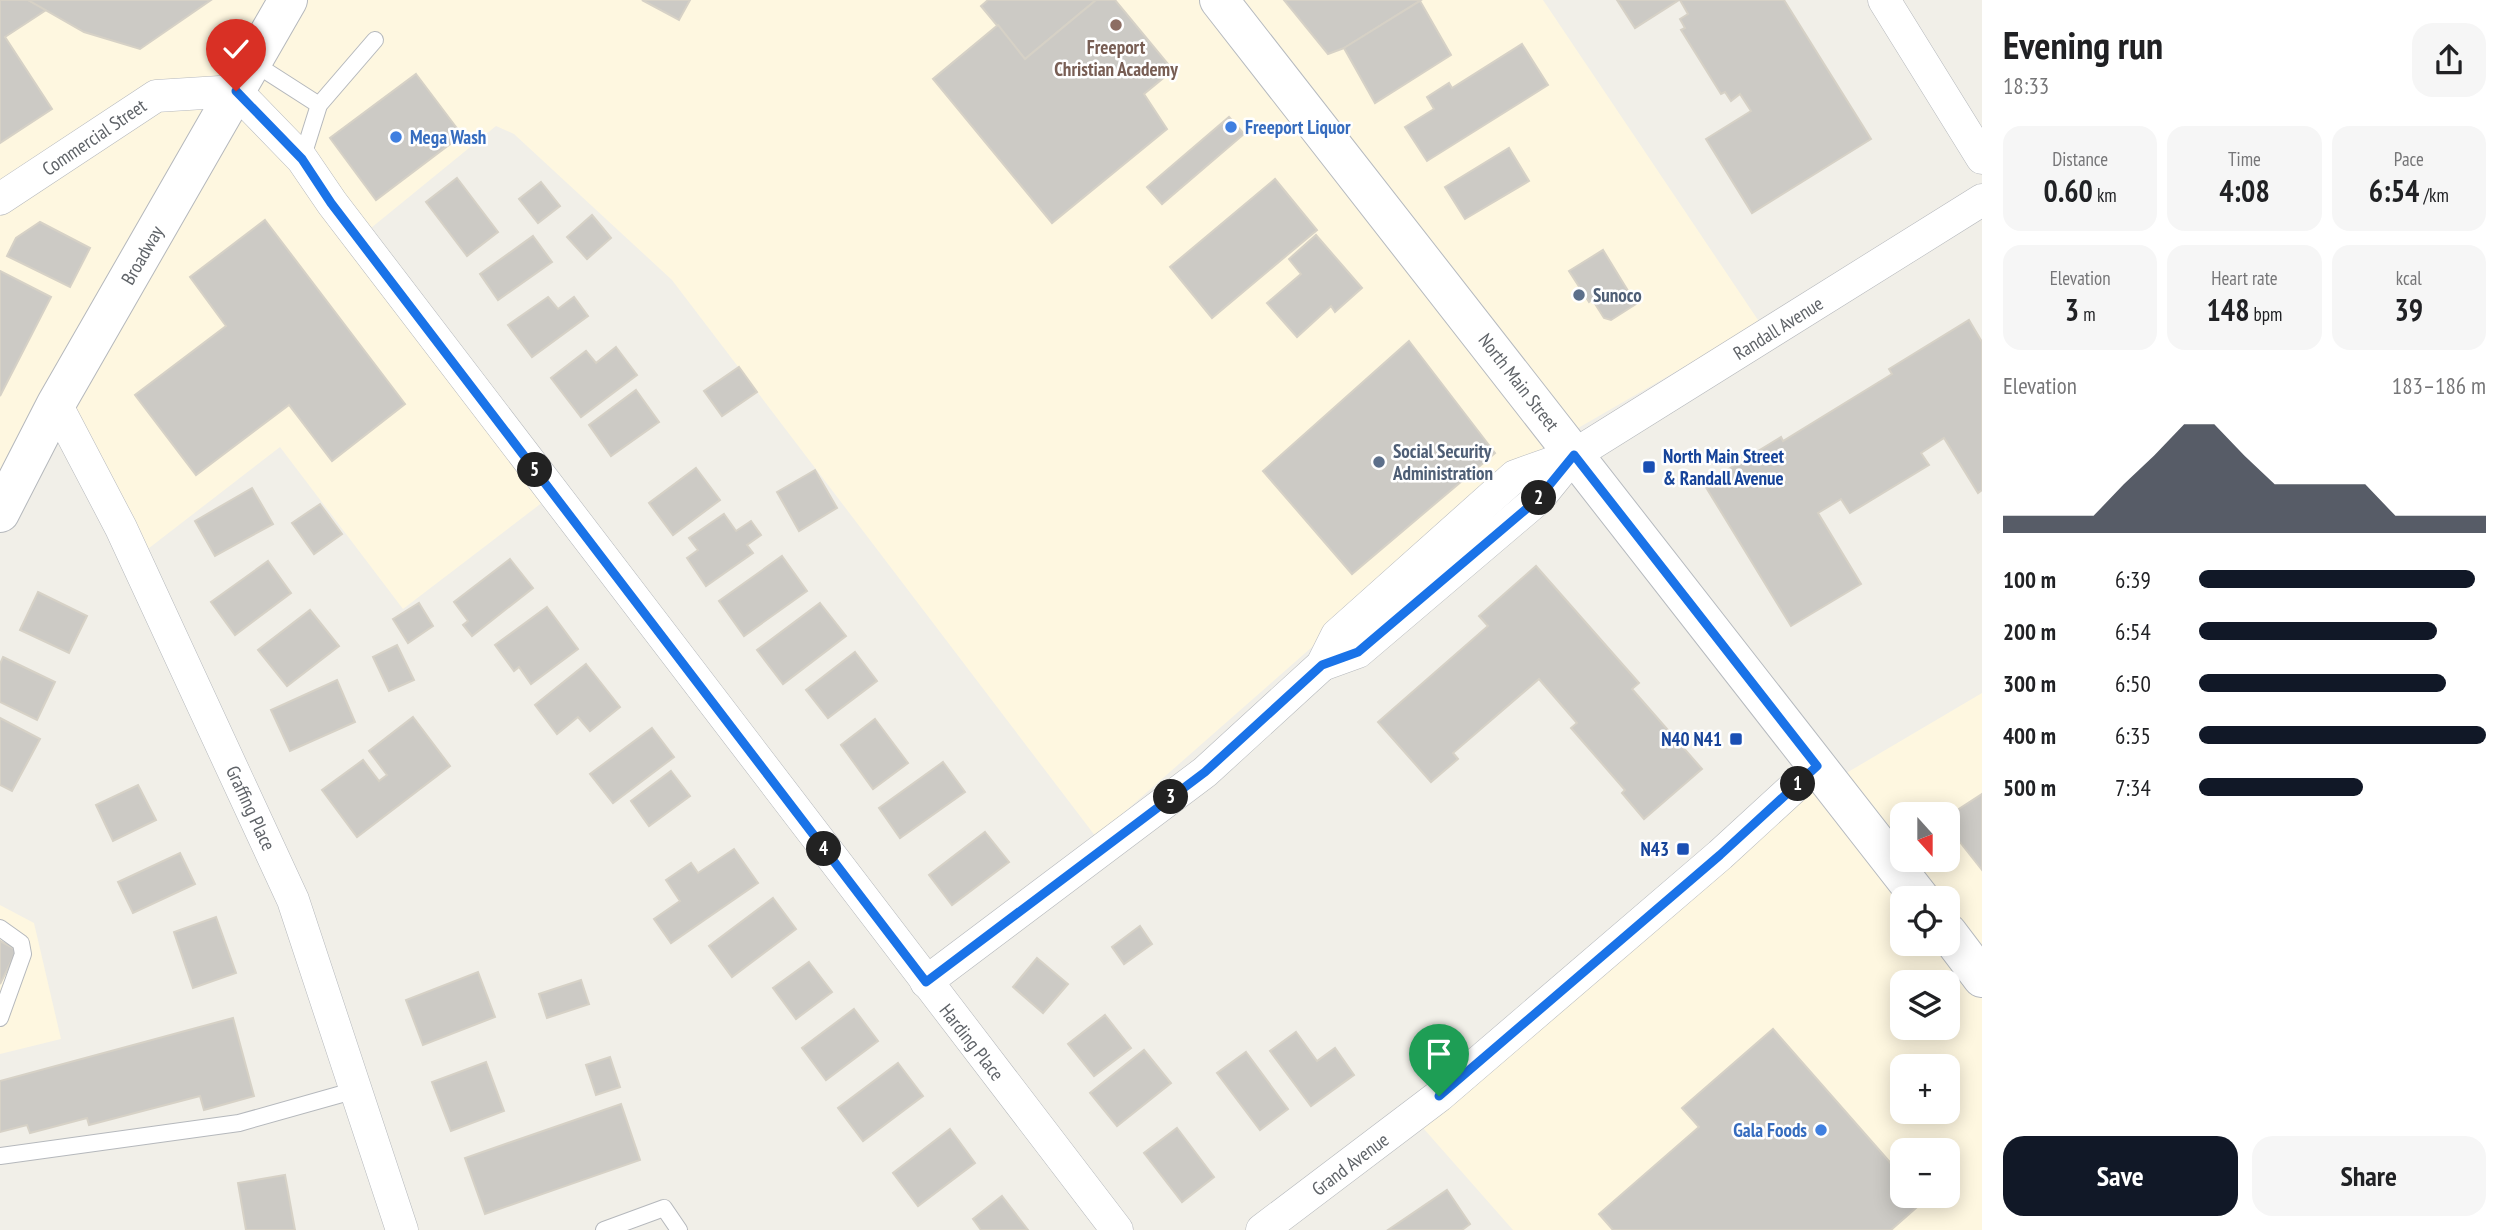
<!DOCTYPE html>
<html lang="en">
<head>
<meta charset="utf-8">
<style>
	body { margin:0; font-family:"PT Sans Narrow",sans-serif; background:#f6f6f6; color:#202124; height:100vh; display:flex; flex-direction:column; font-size:26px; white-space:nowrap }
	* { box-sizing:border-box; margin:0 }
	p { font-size:23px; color:#757577 }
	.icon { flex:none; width:38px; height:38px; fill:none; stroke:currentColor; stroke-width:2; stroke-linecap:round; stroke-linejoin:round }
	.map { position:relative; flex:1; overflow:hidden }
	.sheet { display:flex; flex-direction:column; background:#fff; width:525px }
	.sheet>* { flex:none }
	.needle { width:46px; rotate:159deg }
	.fabs { position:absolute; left:1890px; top:802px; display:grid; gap:14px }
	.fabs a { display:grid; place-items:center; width:70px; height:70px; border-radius:14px; background:#fff; box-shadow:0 4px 18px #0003; font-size:35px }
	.pin { position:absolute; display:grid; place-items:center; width:60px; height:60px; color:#fff; margin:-72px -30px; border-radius:50% 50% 50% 0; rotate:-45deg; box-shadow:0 0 7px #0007 }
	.pin .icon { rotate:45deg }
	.km { position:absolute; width:35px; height:35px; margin:-18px; border-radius:50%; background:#222; color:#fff; font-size:19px; line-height:35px; text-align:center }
	.round { display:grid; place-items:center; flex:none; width:74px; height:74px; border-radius:21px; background:#f6f6f6 }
	.headline { display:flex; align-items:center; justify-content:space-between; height:119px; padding:0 21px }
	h1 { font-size:38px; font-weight:800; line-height:52px }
	.metrics { display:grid; grid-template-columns:repeat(3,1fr); gap:10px; height:119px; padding:7px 21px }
	.metrics div { display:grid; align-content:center; border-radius:18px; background:#f6f6f6; text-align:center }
	.metrics b { font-size:30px; font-weight:800 }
	.metrics small { font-size:19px; font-weight:400 }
	.metrics p { font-size:19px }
	.chart { height:196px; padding:14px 21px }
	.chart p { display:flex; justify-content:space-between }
	.chart svg { width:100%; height:126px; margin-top:7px; fill:#111827; opacity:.7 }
	.primary-button { display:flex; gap:14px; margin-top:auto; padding:14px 21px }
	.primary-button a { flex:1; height:80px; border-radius:21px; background:#111827; color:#fff; font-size:28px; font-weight:800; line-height:80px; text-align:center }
	.primary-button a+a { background:#f6f6f6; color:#202124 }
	ul { padding:0 21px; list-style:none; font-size:23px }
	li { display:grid; grid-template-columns:112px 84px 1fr; align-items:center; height:52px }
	li i { height:18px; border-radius:9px; background:#111827 }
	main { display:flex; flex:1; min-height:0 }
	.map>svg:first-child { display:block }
</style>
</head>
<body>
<main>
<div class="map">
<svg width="1982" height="1230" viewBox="0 0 1982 1230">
	<rect width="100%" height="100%" fill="#f1efe8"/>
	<!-- commercial -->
	<g fill="#fef7e0" fill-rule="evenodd">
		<path d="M0 0H1543L1760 323 1528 457 1096 837 672 280 514 134 496 126 360 237 556 492 403 609 280 447 131 562 61 406 0 526Z"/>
		<path d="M1982 693V1230H1513L1409 1112 1726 844ZM1902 814H1948V859H1902ZM1902 898H1948V943H1902ZM1902 982H1948V1027H1902ZM1902 1066H1948V1111H1902ZM1902 1150H1948V1195H1902Z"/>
		<path d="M0 905 34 923 61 1039 0 1054Z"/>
	</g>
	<!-- building -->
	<g fill="#cccac5" stroke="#d6d1c6" stroke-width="2">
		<path d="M0 0H28L46 10 5 37 52 109 0 143Z"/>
		<path d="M28 0H211L140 49 84 32Z"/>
		<path d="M642 0H690L679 20Z"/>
		<path d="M988 0H1096L1025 59 981 6Z"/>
		<path d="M1096 0H1115L1173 70 1144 94 1167 129 1052 223 933 79 998 25 1025 59Z"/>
		<path d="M1284 0H1421L1344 48 1328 54Z"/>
		<path d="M1617 0H1679L1635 28Z"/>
		<path d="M1680 0H1784L1871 139 1752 213 1706 139 1751 111 1740 94 1731 101 1725 92 1721 94 1681 30 1685 28 1680 19 1688 14Z"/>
		<path d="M1420 1 1451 55 1375 103 1344 48Z"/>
		<path d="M1522 44 1548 85 1427 161 1405 127 1434 109 1427 97 1449 83 1452 88Z"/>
		<path d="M416 74 462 135 376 200 330 138Z"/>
		<path d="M1229 117 1244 134 1162 204 1147 187Z"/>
		<path d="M1509 148 1529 181 1465 219 1445 187Z"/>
		<path d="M457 178 498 232 467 256 426 202Z"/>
		<path d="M1275 179 1317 230 1212 318 1170 267Z"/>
		<path d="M541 182 560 206 538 223 519 199Z"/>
		<path d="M592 215 611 238 587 259 567 237Z"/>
		<path d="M265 220 405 404 332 461 289 405 196 475 135 395 226 326 190 277Z"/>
		<path d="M40 222 90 248 70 287 7 256 16 238Z"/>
		<path d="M1316 235 1362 288 1335 312 1331 306 1297 337 1267 303 1301 274 1289 259Z"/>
		<path d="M533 236 552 262 498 300 480 274Z"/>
		<path d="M1603 250 1636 304 1611 320 1604 318 1592 299 1589 302 1569 271Z"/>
		<path d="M0 271 51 297 0 396Z"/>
		<path d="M548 297 558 309 574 297 588 316 532 357 508 325Z"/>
		<path d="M1969 320 1982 342V490L1978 493 1944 438 1921 453 1929 465 1850 513 1841 499 1818 513 1861 584 1791 626 1704 484 1781 437 1783 441 1892 374 1889 369Z"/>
		<path d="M1409 341 1495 453 1352 574 1263 471Z"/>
		<path d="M616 347 637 375 581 417 551 378 586 351 596 363Z"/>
		<path d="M739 367 757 392 722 416 704 391Z"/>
		<path d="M636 390 659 422 611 456 589 425Z"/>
		<path d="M696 468 720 500 673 535 649 503Z"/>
		<path d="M815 470 837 508 799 531 777 492Z"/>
		<path d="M252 488 273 524 215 556 195 521Z"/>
		<path d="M320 504 342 534 314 554 292 523Z"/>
		<path d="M724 514 736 531 751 521 761 535 747 545 753 553 706 586 687 558 698 550 689 538Z"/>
		<path d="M782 556 807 591 744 636 719 601Z"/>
		<path d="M510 559 533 588 472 636 463 625 468 621 454 602Z"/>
		<path d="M268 561 291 593 235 635 211 602Z"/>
		<path d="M1536 566 1639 683 1632 689 1702 769 1644 819 1622 793 1625 790 1571 728 1577 723 1539 679 1453 753 1458 759 1431 782 1378 722 1488 626 1479 616Z"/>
		<path d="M38 592 87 616 69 653 20 630Z"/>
		<path d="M419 603 433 626 408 643 393 619Z"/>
		<path d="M820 603 846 636 783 684 757 650Z"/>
		<path d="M547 607 578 649 531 684 519 667 514 671 495 645Z"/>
		<path d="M310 610 339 646 287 686 258 650Z"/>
		<path d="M397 645 414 680 389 691 373 657Z"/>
		<path d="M855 652 877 681 828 718 806 690Z"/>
		<path d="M3 657 55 682 37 720 0 702V664Z"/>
		<path d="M586 664 620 707 590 731 578 717 557 734 535 705Z"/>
		<path d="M337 680 355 722 290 751 271 710Z"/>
		<path d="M413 717 450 766 357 837 322 790 363 760 379 781 387 775 369 751Z"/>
		<path d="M0 718 40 739 12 791 0 785Z"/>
		<path d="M875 719 908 763 873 789 841 745Z"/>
		<path d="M652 728 674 757 613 803 590 774Z"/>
		<path d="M943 762 965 792 900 838 879 808Z"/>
		<path d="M671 771 690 796 649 826 631 801Z"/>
		<path d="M138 785 156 820 113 841 96 805Z"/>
		<path d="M1982 794V870L1948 827V816Z"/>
		<path d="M985 832 1009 862 952 905 929 875Z"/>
		<path d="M734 849 758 883 671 943 654 919 680 901 666 880 691 863 698 873Z"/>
		<path d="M180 853 195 884 133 913 118 882Z"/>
		<path d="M773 898 796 929 732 977 709 946Z"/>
		<path d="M216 917 236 973 193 988 174 932Z"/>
		<path d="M1140 926 1152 944 1124 964 1112 947Z"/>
		<path d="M0 941 17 950 0 984Z"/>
		<path d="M1037 958 1068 984 1043 1013 1013 987Z"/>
		<path d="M809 962 832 992 796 1019 773 988Z"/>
		<path d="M478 972 495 1017 423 1045 406 1000Z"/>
		<path d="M581 980 589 1004 547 1018 539 994Z"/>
		<path d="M854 1009 878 1041 826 1080 802 1048Z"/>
		<path d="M1105 1015 1131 1048 1094 1076 1068 1044Z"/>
		<path d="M233 1018 254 1096 204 1110 200 1096 89 1125 87 1118 30 1133 27 1125 0 1132V1081Z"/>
		<path d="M1773 1029 1902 1176V1195H1919L1924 1201 1891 1230H1613L1599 1214 1699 1127 1682 1108Z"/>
		<path d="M1296 1032 1317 1061 1335 1048 1354 1075 1311 1106 1270 1051Z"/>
		<path d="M1144 1050 1171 1083 1117 1126 1090 1093Z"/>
		<path d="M1246 1052 1288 1109 1260 1130 1217 1073Z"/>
		<path d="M610 1057 620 1087 596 1095 586 1065Z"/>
		<path d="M486 1062 504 1111 451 1131 432 1082Z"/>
		<path d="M898 1063 923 1096 863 1141 838 1108Z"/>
		<path d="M621 1104 640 1160 485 1214 465 1158Z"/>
		<path d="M1177 1128 1214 1177 1182 1202 1144 1153Z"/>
		<path d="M950 1129 975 1163 918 1206 893 1173Z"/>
		<path d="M285 1175 295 1230H246L238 1183Z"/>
		<path d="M1447 1190 1470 1224 1462 1230H1388Z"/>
		<path d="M1002 1196 1028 1230H981L973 1219Z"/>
	</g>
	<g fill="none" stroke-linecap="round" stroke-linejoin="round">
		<defs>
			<g id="service">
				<path d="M252 62 319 105"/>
				<path d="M302 159 319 105 375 40"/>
				<path d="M0 928 21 943 23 954 0 1018"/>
				<path d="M0 1156 239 1123 356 1090"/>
				<path d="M604 1230 664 1208 679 1230"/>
			</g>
			<g id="minor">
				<path d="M1884 0 1982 158"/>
				<path d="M0 199 156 96 236 91 302 159 332 203 1117 1230"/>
				<path d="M56 404 121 528 293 900 402 1230"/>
				<path d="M1322 665 1358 652 1538 499 1573 456"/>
				<path d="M926 982 1205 772 1322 665 1337 635 1515 476 1574 455 1982 200"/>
				<path d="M1262 1230 1439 1096 1720 855 1817 766"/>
			</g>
			<path id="tertiary" d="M0 513 56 404 288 0"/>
			<g id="secondary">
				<path d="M1219 0 1920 898"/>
				<path d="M1948 933 1982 978"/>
			</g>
		</defs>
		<!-- service casing -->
		<use href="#service" stroke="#b5b8bc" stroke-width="18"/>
		<!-- minor casing -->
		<use href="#minor" stroke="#b5b8bc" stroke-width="33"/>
		<!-- tertiary casing -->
		<use href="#tertiary" stroke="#b5b8bc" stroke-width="40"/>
		<!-- secondary casing -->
		<use href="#secondary" stroke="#b6babf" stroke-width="40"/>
		<!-- service -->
		<use href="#service" stroke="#fff" stroke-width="16"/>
		<!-- minor -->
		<use href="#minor" stroke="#fff" stroke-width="32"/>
		<!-- tertiary -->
		<use href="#tertiary" stroke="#fff" stroke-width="38"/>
		<!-- secondary -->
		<use href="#secondary" stroke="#fff" stroke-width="38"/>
	</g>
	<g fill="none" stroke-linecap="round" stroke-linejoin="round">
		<defs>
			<path id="route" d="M236 91 302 159 331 203 926 982 1205 772 1322 665 1358 652 1538 499 1574 455 1817 766 1720 855 1439 1096"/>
		</defs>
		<!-- route casing -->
		<use href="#route" stroke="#fff" stroke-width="14"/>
		<!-- route -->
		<use href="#route" stroke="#1a73e8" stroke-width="9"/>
	</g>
	<!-- markers -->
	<circle fill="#8d6e63" stroke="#fff" stroke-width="2.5" cx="1116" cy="25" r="7"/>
	<g fill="#3f7fe0" stroke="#fff" stroke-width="2.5">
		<circle cx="1231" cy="127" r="7"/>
		<circle cx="396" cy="137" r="7"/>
		<circle cx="1821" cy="1130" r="7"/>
	</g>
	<g fill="#5c6f8a" stroke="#fff" stroke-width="2.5">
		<circle cx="1579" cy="295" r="7"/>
		<circle cx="1379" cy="462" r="7"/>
	</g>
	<g fill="#1a4fb4" stroke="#fff" stroke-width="2.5">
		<rect x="1642" y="460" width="14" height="14" rx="3.5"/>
		<rect x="1729" y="732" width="14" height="14" rx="3.5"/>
		<rect x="1676" y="842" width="14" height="14" rx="3.5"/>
	</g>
	<g text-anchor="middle" stroke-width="5" stroke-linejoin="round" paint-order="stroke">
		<!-- education labels -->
		<g font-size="19" font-weight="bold" fill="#785e54" stroke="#fff">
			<text x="1116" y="54">Freeport<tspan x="1116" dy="22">Christian Academy</tspan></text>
		</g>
		<!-- shop labels -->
		<g font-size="19" font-weight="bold" fill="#366cbe" stroke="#fff" text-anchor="start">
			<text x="1245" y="134">Freeport Liquor</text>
			<text x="410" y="144">Mega Wash</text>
			<text x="1807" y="1137" text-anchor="end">Gala Foods</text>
		</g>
		<!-- street labels -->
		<g font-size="19" fill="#5f6368" stroke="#fff">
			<text transform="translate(94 137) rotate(-34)" y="7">Commercial Street</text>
			<text transform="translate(142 255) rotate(-60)" y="7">Broadway</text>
			<text transform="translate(1778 328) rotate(-32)" y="7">Randall Avenue</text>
			<text transform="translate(1519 382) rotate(52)" y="7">North Main Street</text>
			<text transform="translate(251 808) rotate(65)" y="7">Graffing Place</text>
			<text transform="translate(972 1042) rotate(52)" y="7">Harding Place</text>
			<text transform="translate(1350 1164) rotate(-37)" y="7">Grand Avenue</text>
		</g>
		<!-- service labels -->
		<g font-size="19" font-weight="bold" fill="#4e5e75" stroke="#fff" text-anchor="start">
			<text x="1593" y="302">Sunoco</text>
			<text x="1393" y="458">Social Security<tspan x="1393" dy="22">Administration</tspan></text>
		</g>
		<!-- transit labels -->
		<g font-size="19" font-weight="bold" fill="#164399" stroke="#fff" text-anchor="end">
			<text x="1663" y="463" text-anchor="start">North Main Street<tspan x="1663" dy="22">&amp; Randall Avenue</tspan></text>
			<text x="1722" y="746">N40 N41</text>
			<text x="1669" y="856">N43</text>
		</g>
	</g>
</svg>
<div class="fabs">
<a><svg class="needle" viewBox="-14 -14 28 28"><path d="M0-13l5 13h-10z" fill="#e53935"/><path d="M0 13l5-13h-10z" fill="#757577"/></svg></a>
<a><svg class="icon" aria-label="locate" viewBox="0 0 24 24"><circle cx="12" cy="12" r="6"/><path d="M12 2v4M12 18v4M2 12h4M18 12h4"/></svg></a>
<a><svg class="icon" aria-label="layers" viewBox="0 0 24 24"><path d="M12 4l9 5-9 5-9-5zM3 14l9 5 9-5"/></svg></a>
<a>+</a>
<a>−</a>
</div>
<div class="pin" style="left:1439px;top:1096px;background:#1e9e55"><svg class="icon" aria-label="arrive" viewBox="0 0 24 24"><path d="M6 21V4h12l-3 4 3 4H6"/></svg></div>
<div class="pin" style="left:236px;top:91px;background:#d93025"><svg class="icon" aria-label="check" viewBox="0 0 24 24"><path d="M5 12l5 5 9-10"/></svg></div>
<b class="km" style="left:1798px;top:784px">1</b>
<b class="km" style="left:1539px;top:498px">2</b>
<b class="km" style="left:1171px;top:797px">3</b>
<b class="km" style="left:824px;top:849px">4</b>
<b class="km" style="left:535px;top:470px">5</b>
</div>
<section class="sheet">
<div class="headline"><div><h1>Evening run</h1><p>18:33</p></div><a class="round"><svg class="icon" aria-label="share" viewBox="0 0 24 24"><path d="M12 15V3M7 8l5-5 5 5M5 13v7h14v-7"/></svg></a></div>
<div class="metrics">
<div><p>Distance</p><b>0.60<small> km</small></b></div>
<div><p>Time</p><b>4:08</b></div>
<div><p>Pace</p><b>6:54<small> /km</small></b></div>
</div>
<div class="metrics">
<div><p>Elevation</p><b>3<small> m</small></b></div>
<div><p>Heart rate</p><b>148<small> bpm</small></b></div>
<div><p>kcal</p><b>39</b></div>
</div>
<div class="chart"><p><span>Elevation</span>183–186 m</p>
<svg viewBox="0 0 160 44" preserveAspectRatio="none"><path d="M0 44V38L10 38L20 38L30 38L40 27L50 17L60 6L70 6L80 17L90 27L100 27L110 27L120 27L130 38L140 38L150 38L160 38V44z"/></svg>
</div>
<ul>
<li><b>100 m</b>6:39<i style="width:96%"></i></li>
<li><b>200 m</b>6:54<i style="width:83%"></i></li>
<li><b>300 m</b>6:50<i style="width:86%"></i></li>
<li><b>400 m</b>6:35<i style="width:100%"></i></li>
<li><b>500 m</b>7:34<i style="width:57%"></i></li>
</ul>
<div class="primary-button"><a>Save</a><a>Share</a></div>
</section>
</main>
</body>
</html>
